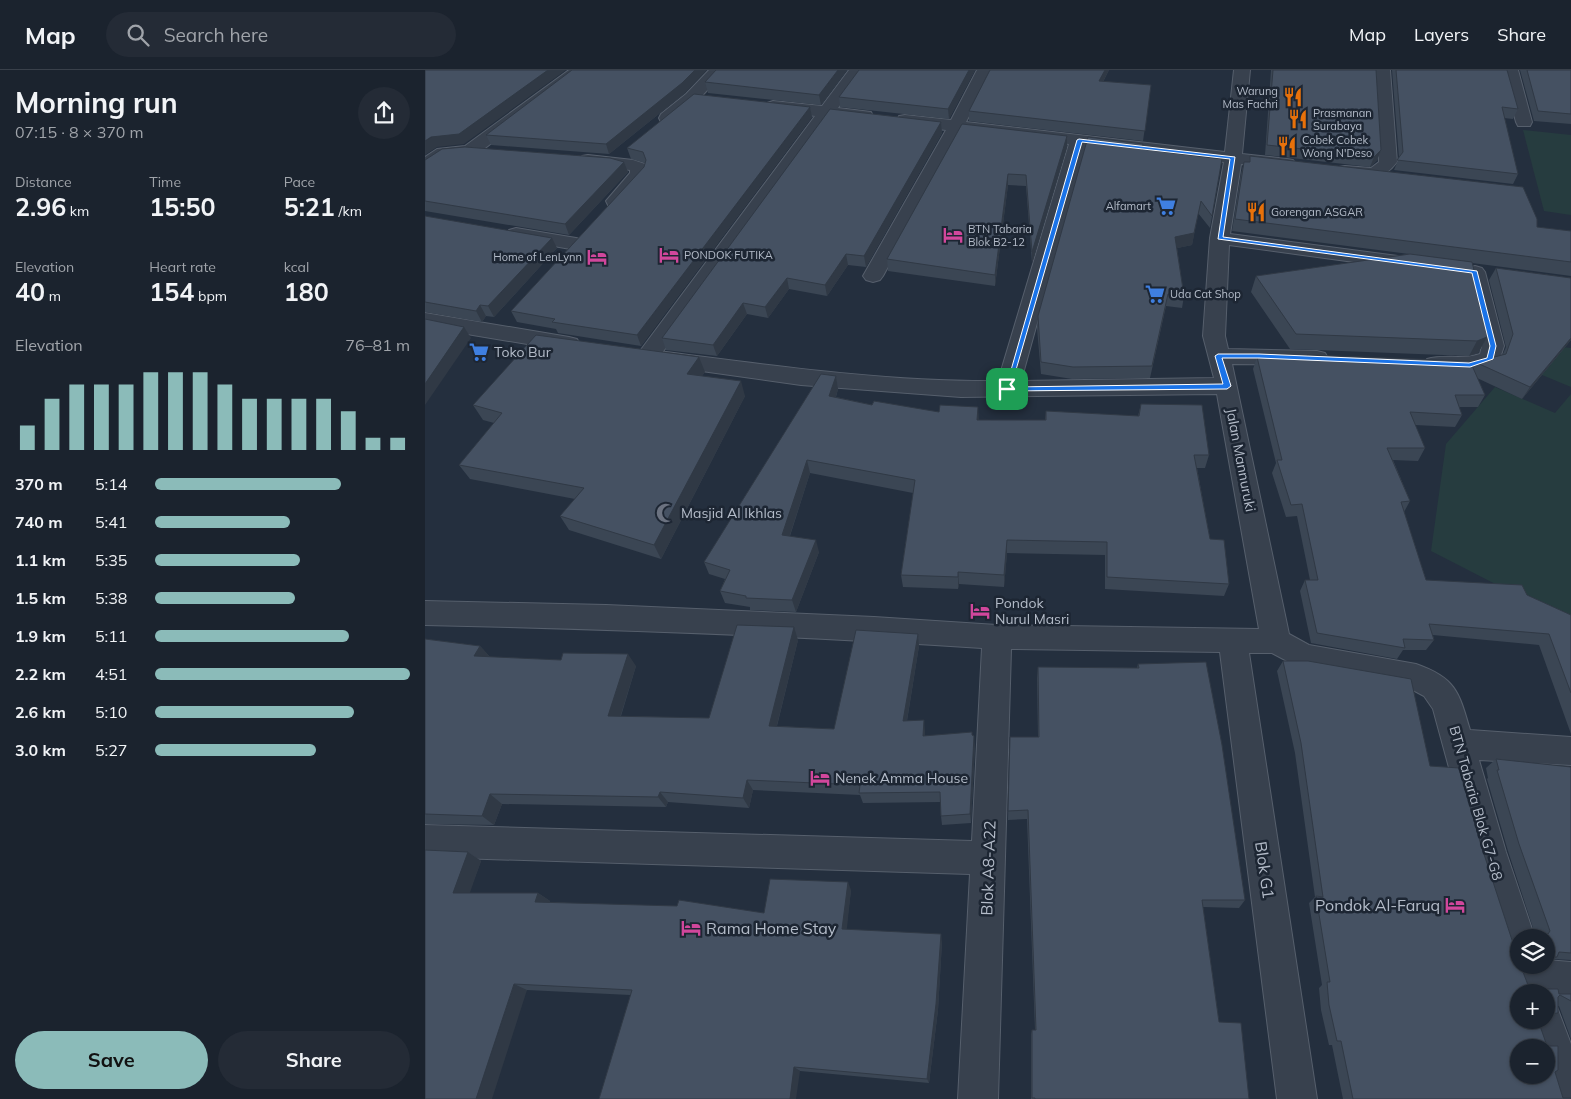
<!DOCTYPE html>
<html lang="en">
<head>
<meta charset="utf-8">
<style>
	body { margin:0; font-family:Mulish,sans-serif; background:#242b36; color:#f1f3f6; height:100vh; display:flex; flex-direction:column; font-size:19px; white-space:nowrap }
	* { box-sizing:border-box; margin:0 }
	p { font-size:16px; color:#a0a4aa }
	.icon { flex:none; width:28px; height:28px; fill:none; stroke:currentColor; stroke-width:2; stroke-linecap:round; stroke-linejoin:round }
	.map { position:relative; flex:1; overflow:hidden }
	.side { display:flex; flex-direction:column; background:#1b232e; width:425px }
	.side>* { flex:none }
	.buttons { position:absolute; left:1085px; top:859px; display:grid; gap:10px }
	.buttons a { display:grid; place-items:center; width:45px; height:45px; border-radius:50%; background:#1b232e; box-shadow:0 1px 4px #0004,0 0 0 1px #39404a; font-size:25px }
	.pin { position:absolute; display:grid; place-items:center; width:42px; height:42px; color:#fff; margin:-21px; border-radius:10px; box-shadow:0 2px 8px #0006 }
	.round { display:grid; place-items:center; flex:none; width:52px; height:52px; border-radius:26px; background:#242b36 }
	.headline { display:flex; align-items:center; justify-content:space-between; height:85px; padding:0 15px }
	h1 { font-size:28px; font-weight:700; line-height:38px }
	.figures { display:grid; grid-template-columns:repeat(3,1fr); gap:8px; height:85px; padding:5px 15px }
	.figures div { display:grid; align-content:center }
	.figures b { font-size:25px; font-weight:700 }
	.figures small { font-size:14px; font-weight:400 }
	.figures p { font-size:14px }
	.chart { height:140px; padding:10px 15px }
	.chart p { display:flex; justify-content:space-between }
	.chart svg { width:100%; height:90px; margin-top:5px; stroke:#8bbbb9; stroke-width:6 }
	.cta { display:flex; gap:10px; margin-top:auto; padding:10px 15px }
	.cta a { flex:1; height:58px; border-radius:30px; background:#8bbbb9; color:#111; font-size:20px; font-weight:700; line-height:58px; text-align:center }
	.cta a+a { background:#242b36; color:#f1f3f6 }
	ul { padding:0 15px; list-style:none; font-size:16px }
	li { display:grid; grid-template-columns:80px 60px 1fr; align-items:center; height:38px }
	li i { height:12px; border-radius:6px; background:#8bbbb9 }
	header { display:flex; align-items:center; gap:30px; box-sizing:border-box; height:70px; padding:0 25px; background:#1b232e; border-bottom:1px solid #39404a }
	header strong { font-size:24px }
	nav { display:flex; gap:28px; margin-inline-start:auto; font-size:18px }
	.search { width:350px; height:45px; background:#242b36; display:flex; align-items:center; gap:12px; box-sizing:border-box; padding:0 18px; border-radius:28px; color:#a0a4aa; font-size:19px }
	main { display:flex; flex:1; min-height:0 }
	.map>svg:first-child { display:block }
</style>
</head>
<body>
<header>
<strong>Map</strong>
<div class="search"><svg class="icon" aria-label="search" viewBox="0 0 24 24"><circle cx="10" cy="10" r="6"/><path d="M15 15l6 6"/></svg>Search here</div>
<nav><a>Map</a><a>Layers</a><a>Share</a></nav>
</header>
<main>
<section class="side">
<div class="headline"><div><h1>Morning run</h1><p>07:15 · 8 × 370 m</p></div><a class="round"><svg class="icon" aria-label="share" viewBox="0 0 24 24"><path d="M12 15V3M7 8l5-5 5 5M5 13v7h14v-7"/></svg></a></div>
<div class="figures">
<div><p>Distance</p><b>2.96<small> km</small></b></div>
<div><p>Time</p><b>15:50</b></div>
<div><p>Pace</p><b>5:21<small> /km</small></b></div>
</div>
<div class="figures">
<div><p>Elevation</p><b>40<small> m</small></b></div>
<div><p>Heart rate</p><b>154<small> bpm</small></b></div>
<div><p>kcal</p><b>180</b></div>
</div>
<div class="chart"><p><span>Elevation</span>76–81 m</p>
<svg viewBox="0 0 160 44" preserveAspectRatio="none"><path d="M5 44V32M15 44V19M25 44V12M35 44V12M45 44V12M55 44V6M65 44V6M75 44V6M85 44V12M95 44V19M105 44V19M115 44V19M125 44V19M135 44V25M145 44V38M155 44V38"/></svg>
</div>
<ul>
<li><b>370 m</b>5:14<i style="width:73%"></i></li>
<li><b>740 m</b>5:41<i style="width:53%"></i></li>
<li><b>1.1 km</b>5:35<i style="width:57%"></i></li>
<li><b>1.5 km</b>5:38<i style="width:55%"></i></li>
<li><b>1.9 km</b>5:11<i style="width:76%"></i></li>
<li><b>2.2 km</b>4:51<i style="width:100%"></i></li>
<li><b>2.6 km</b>5:10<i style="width:78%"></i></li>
<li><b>3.0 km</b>5:27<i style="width:63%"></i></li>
</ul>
<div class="cta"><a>Save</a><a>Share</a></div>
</section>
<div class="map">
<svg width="1146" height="1029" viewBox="0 0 1146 1029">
	<rect width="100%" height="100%" fill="#242f3e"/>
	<!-- green -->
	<g fill="#263c3f">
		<path d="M1098 60 1146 65V145L1119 141Z"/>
		<path d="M1089 271 1146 278V317L1093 295Z"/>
		<path d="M1070 317 1130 343 1146 324V553L1006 481 1021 374Z"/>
	</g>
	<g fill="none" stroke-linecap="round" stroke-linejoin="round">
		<defs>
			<g id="minor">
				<path d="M144 0H162L51 85 22 88 6 99 0 100V87L12 79 40 76Z"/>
				<path d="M284 0H301L273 30 248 52H236L234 48 236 44 261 24Z"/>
				<path d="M424 0H440L413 38 446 42 448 46 446 50 440 51 406 47 237 283 241 282C351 296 462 312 573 311L644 74 536 62 458 206 455 210 448 212 441 210 438 206 521 60 480 55 474 54 472 50 474 46 480 45 526 50 552 0H568L541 52 800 82 809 0H825L817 84 862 89 868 90 871 94 868 98 862 99 816 94 805 164 988 188 995 190 998 194 995 198 988 200 804 175 800 266 803 279 892 281 900 283 903 288 900 293 892 295 807 294 864 564 884 575 991 594C1031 608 1034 622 1045 660L1146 667V695L1054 690 1081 782 1110 868H1094V891L1081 886 1076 873 1047 782 1008 639 999 626 986 619 879 600 847 583H824L892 1029H852L795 582 586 579 573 1029H533L545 804 0 787V755L547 771 557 578C372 566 186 559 0 555V531L181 535 449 547 572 555 834 559 792 324 536 327 376 315 241 296 233 294 231 291 223 293 215 291 212 286 215 281 390 46 342 39 340 36 342 33 348 31 397 36ZM661 76 799 92 785 168 778 266 789 308 596 311Z"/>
				<path d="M949 0H965L972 92C957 113 936 110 914 105L911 101 914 97 920 96 946 98 954 92Z"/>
				<path d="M1077 0H1093L1107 52 1105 56H1093L1091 52Z"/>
				<path d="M163 85 208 90 220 94 223 98V104L197 135 190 137 183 135 181 131 205 103V100L157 94 154 90 157 86Z"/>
				<path d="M91 158 151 168 158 170 161 174 158 178 151 180 84 168 81 164 84 160Z"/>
				<path d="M1050 196 1057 198 1060 202 1079 276 1073 294C1050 301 1026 306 1002 299L999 294 1002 289C1020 284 1037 290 1055 284L1057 276 1040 202 1043 198Z"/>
				<path d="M0 243 144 267 152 269 155 274 152 279 144 281 0 257Z"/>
				<path d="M1121 890 1146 892V928L1121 927V922H1098L1092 920 1087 907 1092 894 1121 895Z"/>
				<path d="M1121 932 1132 937 1146 974V1029H1125L1118 1005H1121V978H1109L1100 950H1121Z"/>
			</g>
		</defs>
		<!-- minor casing -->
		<use href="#minor" stroke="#565f6c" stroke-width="2"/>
		<!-- minor -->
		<use href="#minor" fill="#38414e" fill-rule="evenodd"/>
	</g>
	<!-- wall -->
	<g fill="#3b4654">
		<path d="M291 0H422L396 35 283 23 280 12Z"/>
		<path d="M434 0H550L524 49 415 37 414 27Z"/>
		<path d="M565 0H684L678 12 726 15 718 71 544 51V41Z"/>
		<path d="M846 0H951L956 80 952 90 945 97 840 85Z"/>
		<path d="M967 0H1082L1093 39 1088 49 1079 48 1093 104 1088 114 969 100 974 88Z"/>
		<path d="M1095 0H1146V54L1109 51Z"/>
		<path d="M260 23 184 84 66 75 61 65Z"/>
		<path d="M385 37 387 47 216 276 133 263 131 259 92 252 86 241 219 97 220 93 206 89 202 78Z"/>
		<path d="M516 52 517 63 441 197 423 195 402 226 364 219 343 248 322 244 292 286 241 280 237 268Z"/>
		<path d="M537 54 642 66V77L607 193 601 116 583 115 570 216 463 201 462 189Z"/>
		<path d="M717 79 797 89 785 158 773 143 767 175 752 178 759 226 757 238 741 236 725 308 647 309 616 304 612 258 613 246Z"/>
		<path d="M825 86 1112 157 1146 161V206L1047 193 1062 267 1053 283 1044 286 865 279 826 222 831 206 984 184 807 161 816 104 819 92H824Z"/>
		<path d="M0 90 199 92 203 102 144 165 0 141Z"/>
		<path d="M0 146 132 178 69 247 61 246 57 252 0 242Z"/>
		<path d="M1071 198 1146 208V270L1097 329 1052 308 1060 325 1053 337H1034L1037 345 1030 357 990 355 1000 378 993 391 968 390 985 431 979 442 1001 510 1102 525 1146 545V664L1114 575 1008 565 1009 570 1001 580H978L972 589 886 573 875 521 880 510H885L872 446 861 447 847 403 851 393 828 299 832 287H881L882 285 1047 297 1050 292 1078 284 1081 277 1064 210Z"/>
		<path d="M280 302 277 306 320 326 236 489 144 460 135 446 150 429 45 409 34 395 69 353 58 350 48 335Z"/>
		<path d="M411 306 413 319 411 327 447 335 554 350H620L621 341 713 346 716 334 784 385 780 398H772L785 469 804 514 799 526 680 519V485L582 483 579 517 534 514 533 519 478 517 476 505 488 423 385 403 365 466 394 482 371 542 325 540V537L300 533 295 521 300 509 284 504 279 492Z"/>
		<path d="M493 564 494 576 482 651 500 661V666L547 665 550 676 546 753 517 755 516 746V732L438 733 435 725 328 720 324 738 243 732 241 737 77 734 69 755 0 754V569L55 576 65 587 211 596 196 646 284 648 373 570 352 656 409 659Z"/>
		<path d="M858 591 1005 696 1056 775 1086 867 1091 881 1098 902 1103 915 1110 919 1134 924H1146V969L1134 936H1133V943L1121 947V922H1094L1130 1002 1138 1028 1146 1029H918L907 975H904L896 940 894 918 897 915 884 833 890 827 870 683 852 601Z"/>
		<path d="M713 594 820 830 814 838 778 837 794 952 824 1029H606V964L607 960H610L602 749 583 750 585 667H613L612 608 613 597 712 598Z"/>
		<path d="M1071 689 1146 697V890L1129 889 1121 892V868H1101L1108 864H1110L1083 781 1062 709 1063 708 1061 698Z"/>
		<path d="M43 782 56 791 44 823H113L125 831V832L339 843 426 820 421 860 517 872 513 940 504 1013 375 1001 205 925 102 920 0 1029Z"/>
	</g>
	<!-- shaded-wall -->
	<g fill="#303945">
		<path d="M123 0H141L39 74 12 77 0 85V71Z"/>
		<path d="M270 0H282L260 23 184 84 181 74Z"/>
		<path d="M413 0H422L396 35 394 25Z"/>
		<path d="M544 0H550L524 49 523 39Z"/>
		<path d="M680 0H684L673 21 674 11Z"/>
		<path d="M385 37 387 47 216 276 212 265Z"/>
		<path d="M516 52 517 63 441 197 439 186Z"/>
		<path d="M642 66V77L607 193V182Z"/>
		<path d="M956 80 952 90 945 97 949 87Z"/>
		<path d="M199 92 203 102 144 165 140 154Z"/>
		<path d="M583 104V115L570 216V205Z"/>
		<path d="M776 131 767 175 748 179 750 167Z"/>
		<path d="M127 168 132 178 69 247 63 236Z"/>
		<path d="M421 184 423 195 402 226 400 215Z"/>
		<path d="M362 208 364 219 343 248 340 237Z"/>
		<path d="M318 233 322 244 292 286 288 275Z"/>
		<path d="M55 235 61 246 57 252 51 241Z"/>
		<path d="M39 257 46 268 0 335V314Z"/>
		<path d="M1062 267 1053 283 1044 286 1052 271Z"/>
		<path d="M1146 268V270L1097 329 1105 317Z"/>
		<path d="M274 287 280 302 267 319 262 304Z"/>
		<path d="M411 306 413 319 407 339 404 326Z"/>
		<path d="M316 311 320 326 236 489 229 475Z"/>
		<path d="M553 337 554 350H552Z"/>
		<path d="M382 390 385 403 361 477 357 465Z"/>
		<path d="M391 470 394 482 371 542 367 530Z"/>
		<path d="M582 470V483L579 517V505Z"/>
		<path d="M533 502 534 514 533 519Z"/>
		<path d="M369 557 373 570 349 667 344 656Z"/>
		<path d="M493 564 494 576 480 662 478 651Z"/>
		<path d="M55 576 66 588 49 586Z"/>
		<path d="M203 584 211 596 192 657 183 646Z"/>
		<path d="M499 650 500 661V676L498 666Z"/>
		<path d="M549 666 550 676 546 753 545 744Z"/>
		<path d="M322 710 328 720 324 738 318 728Z"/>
		<path d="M235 722 243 732 241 737 233 727Z"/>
		<path d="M65 724 77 734 69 755 57 746Z"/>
		<path d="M43 782 56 791 42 831 28 823Z"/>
		<path d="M423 812 426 820 421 867 417 859Z"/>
		<path d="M113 823 125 831 122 840 110 832Z"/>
		<path d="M516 864 517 872 513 940 504 1013 502 1009Z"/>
		<path d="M89 914 102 920 67 1029H51Z"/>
		<path d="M369 997 375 1001 371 1029H365Z"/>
	</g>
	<!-- building -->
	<g fill="#455162" stroke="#303945" fill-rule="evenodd">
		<path d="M0 0H123L34 64 6 67 0 71Z"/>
		<path d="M147 0H270L257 13 181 74 61 65Z"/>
		<path d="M291 0H413L394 25 280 12Z"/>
		<path d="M434 0H544L523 39 414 27Z"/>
		<path d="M565 0H680L674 11 726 15 720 61 544 41Z"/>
		<path d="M848 0H951L956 80 949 87 842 75Z"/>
		<path d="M971 0H1082L1093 39 1077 37 1093 104 972 90 978 82Z"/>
		<path d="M1102 0H1146V44L1113 41Z"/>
		<path d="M269 24 385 37 212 265 127 252 130 249 86 241 219 97 221 90 218 82 202 78Z"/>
		<path d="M405 39 516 52 439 186 421 184 400 215 362 208 340 237 318 233 288 275 237 268Z"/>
		<path d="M537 54 642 66 607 182 601 105 583 104 570 205 462 189Z"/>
		<path d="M663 67 718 74 717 79 797 89 787 146 776 131 769 163 750 167 759 226 743 224 727 296 648 297 616 292 613 246Z"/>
		<path d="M40 77 185 88 199 92 140 154 0 131V90L17 79Z"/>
		<path d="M825 86 1098 117 1112 149V157L1146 161V192L810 149 819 92H825Z"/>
		<path d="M0 146 127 168 63 236 55 235 51 241 0 232Z"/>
		<path d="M985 184 1047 192 1064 261 1062 267 1052 271 871 264 831 206Z"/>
		<path d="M1071 198 1146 208V268L1105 317 1050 292 1081 284 1088 264Z"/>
		<path d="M0 249 39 257 0 314Z"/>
		<path d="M111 265 274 287 262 304 316 311 229 475 135 446 159 418 34 395 77 343 48 335Z"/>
		<path d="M882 285 1045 291 1060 325H1030L1037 345 985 342 1000 378H962L985 431 976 432 1001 510 1097 515 1102 525 1146 545V623L1124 564 1004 554 1009 570 978 569 980 578 892 563 880 510H893L877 434 866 435 852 390H857L832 287H883Z"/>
		<path d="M396 304 411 306 404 326 447 335 449 331 514 342 515 335 553 337 552 350H621V341L714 346 716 334 777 335 784 385H769L785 469 799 470 804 514 682 507V472L582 470 579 505 533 502V507L476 505 490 410 382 390 357 465 391 470 367 530 321 528V526L295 521 305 500 279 492Z"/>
		<path d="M312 555 369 557 344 656 409 659 431 560 493 564 478 651 499 650 498 666 547 662V665L549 666 545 744 516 746 515 722 434 723 435 715 322 710 318 728 235 722 233 727 65 724 57 746 0 744V569L55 576 49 586 136 590 138 583 203 584 183 646 284 648Z"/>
		<path d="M858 591H883L986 609 1005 696 1034 698 1056 775 1086 867 1091 881 1094 882V895H1101L1098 902 1103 915 1110 919H1133L1134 924H1146V931L1135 925 1133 927V943L1121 944V922H1094V950H1113L1122 976H1133V1000L1130 1002 1138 1028H1146V1029H928L916 971H912L904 935 902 912H905L891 826 898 827 876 673ZM1094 978H1121V1005H1094Z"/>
		<path d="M781 592 797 675 820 830H777L794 952 816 953 824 1029H610V1028H607V960H611L603 740 583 741 585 667H614L613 597 714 598 713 594Z"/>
		<path d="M1071 689 1146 697V883L1134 882 1132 887H1121V868H1108V864H1123L1125 861 1094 774 1072 700H1074Z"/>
		<path d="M0 780 43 782 28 823H113L110 832 252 836 254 830 339 843 345 809 423 812 417 859 516 864 511 934 502 1009 369 997 365 1029H174L207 920 89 914 51 1029H0Z"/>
	</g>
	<!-- route -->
	<path fill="#1a73e8" stroke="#fff" fill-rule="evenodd" d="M654 69 810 87 798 167 1052 201 1071 276 1068 289 1045 297 834 288H797L806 316 802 319 580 321 652 70ZM657 72 805 89 793 169 1047 203 1065 276 1062 288 1044 293 834 284H793L790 286 798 314 586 317Z"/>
	<!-- icons -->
	<defs>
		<symbol id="restaurant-bare" viewBox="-9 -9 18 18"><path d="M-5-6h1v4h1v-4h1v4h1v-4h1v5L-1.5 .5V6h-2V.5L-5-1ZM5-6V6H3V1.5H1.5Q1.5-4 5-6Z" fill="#e8710a" stroke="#1d2633" stroke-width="2.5" paint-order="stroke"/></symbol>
		<symbol id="supermarket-bare" viewBox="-9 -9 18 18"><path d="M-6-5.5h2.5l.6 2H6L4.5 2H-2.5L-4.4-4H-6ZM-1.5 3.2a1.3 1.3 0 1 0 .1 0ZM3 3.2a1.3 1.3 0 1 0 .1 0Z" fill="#3f7fe0" stroke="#1d2633" stroke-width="2.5" paint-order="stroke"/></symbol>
		<symbol id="hotel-bare" viewBox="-9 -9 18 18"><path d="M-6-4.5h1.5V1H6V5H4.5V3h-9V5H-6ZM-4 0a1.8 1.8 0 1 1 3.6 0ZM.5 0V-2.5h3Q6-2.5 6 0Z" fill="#d1479c" stroke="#1d2633" stroke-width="2.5" paint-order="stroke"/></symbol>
		<symbol id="mosque-bare" viewBox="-9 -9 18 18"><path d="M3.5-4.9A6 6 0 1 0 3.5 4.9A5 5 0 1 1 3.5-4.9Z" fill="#6b7280" stroke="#1d2633" stroke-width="2.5" paint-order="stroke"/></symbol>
	</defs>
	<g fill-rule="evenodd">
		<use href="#restaurant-bare" x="854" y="13" width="28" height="28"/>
		<use href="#restaurant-bare" x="859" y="35" width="28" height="28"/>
		<use href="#restaurant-bare" x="848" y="62" width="28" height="28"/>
		<use href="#supermarket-bare" x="727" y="122" width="28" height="28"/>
		<use href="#restaurant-bare" x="817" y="128" width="28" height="28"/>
		<use href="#hotel-bare" x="514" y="151" width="28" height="28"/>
		<use href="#hotel-bare" x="230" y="171" width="28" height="28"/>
		<use href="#hotel-bare" x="158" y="173" width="28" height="28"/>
		<use href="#supermarket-bare" x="716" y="210" width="28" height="28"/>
		<use href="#supermarket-bare" x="40" y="268" width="28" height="28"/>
		<use href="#mosque-bare" x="227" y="429" width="28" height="28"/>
		<use href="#hotel-bare" x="541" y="527" width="28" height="28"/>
		<use href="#hotel-bare" x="381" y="694" width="28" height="28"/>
		<use href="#hotel-bare" x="1016" y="821" width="28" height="28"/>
		<use href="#hotel-bare" x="252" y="844" width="28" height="28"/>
	</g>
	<g text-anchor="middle" stroke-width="5" stroke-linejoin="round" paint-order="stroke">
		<!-- far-poi labels -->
		<g font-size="11" fill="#b4bcc9" stroke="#1d2633" text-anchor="start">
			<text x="853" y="25" text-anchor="end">Warung<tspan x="853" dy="13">Mas Fachri</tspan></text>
			<text x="888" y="47">Prasmanan<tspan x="888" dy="13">Surabaya</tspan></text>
			<text x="877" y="74">Cobek Cobek<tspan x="877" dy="13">Wong N'Deso</tspan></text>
			<text x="726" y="140" text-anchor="end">Alfamart</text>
			<text x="846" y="146">Gorengan ASGAR</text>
			<text x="543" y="163">BTN Tabaria<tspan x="543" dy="13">Blok B2-12</tspan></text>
			<text x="259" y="189">PONDOK FUTIKA</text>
			<text x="157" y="191" text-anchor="end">Home of LenLynn</text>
			<text x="745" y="228">Uda Cat Shop</text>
		</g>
		<!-- poi labels -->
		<g font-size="14" fill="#b4bcc9" stroke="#1d2633" text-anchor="start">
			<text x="69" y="287">Toko Bur</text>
			<text x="256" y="448">Masjid Al Ikhlas</text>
			<text x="570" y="538">Pondok<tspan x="570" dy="16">Nurul Masri</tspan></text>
			<text x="410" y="713">Nenek Amma House</text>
		</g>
		<!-- street labels -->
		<g font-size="14" fill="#b4bcc9" stroke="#1d2633">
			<text transform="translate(816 390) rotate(79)" y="5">Jalan Mannuruki</text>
			<text transform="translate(1051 733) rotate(74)" y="5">BTN Tabaria Blok G7-G8</text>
		</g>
		<!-- near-street labels -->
		<g font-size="16" fill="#b4bcc9" stroke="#1d2633">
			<text transform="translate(563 798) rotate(-88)" y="6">Blok A8-A22</text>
			<text transform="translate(840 800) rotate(82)" y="6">Blok G1</text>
		</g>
		<!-- near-poi labels -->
		<g font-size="16" fill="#b4bcc9" stroke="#1d2633" text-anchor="end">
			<text x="1015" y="841">Pondok Al-Faruq</text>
			<text x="281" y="864" text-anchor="start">Rama Home Stay</text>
		</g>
	</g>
</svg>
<div class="buttons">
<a><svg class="icon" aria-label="layers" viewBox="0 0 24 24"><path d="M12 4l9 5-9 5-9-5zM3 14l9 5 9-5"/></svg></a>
<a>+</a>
<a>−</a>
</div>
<div class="pin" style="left:582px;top:319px;background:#1e9e55"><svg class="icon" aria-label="arrive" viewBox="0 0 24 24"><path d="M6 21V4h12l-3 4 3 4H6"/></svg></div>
</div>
</main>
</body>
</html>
